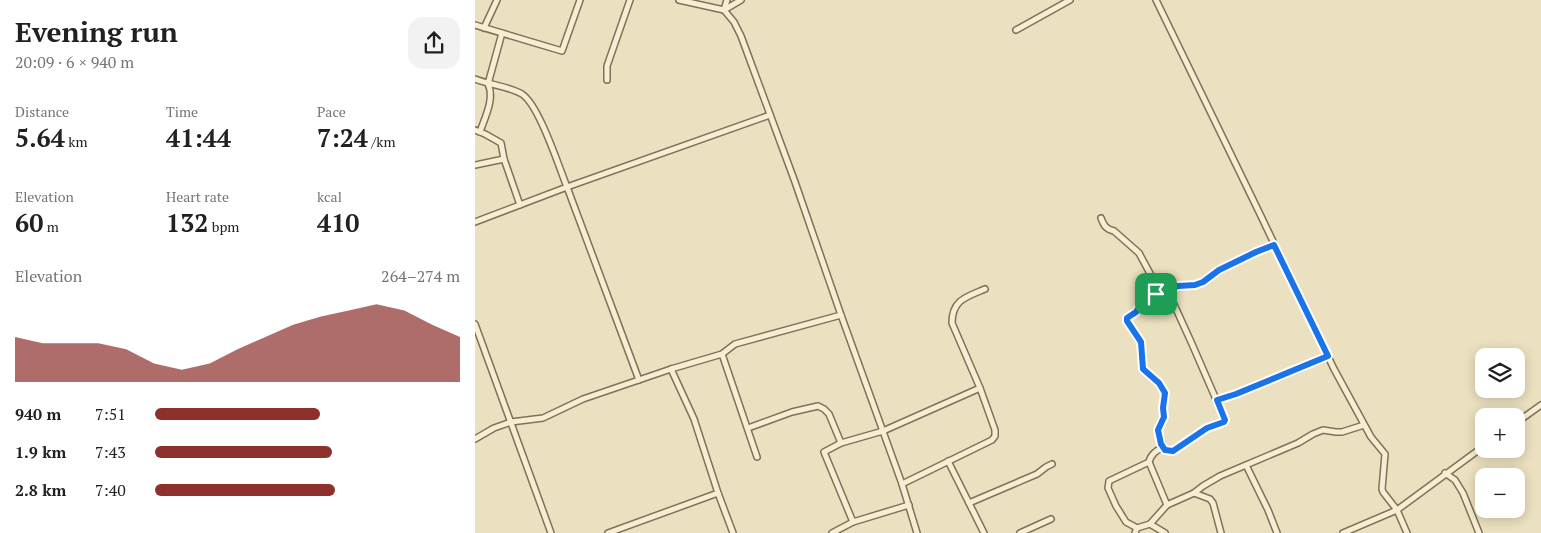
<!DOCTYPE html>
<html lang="en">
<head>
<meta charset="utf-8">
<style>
	body { margin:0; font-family:"PT Serif",serif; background:#f2f2f2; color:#202124; height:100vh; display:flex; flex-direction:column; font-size:19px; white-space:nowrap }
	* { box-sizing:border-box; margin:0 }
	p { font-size:16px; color:#757577 }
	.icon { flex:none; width:28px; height:28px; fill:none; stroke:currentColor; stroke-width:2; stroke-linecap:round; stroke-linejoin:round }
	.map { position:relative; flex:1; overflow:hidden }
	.side { display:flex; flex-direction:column; background:#fff; width:475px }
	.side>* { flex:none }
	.buttons { position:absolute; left:1000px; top:348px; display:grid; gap:10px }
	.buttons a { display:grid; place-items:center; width:50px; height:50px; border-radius:10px; background:#fff; box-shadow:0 2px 12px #0003; font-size:25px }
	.pin { position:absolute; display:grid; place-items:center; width:42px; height:42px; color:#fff; margin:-21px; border-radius:10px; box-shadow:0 2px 8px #0006 }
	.round { display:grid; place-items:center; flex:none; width:52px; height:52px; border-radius:15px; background:#f2f2f2 }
	.head { display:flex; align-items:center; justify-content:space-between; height:85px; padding:0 15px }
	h1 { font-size:28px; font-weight:600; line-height:38px }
	.metrics { display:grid; grid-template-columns:repeat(3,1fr); gap:8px; height:85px; padding:5px 15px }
	.metrics div { display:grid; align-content:center }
	.metrics b { font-size:25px; font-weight:600 }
	.metrics small { font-size:14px; font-weight:400 }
	.metrics p { font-size:14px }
	.chart { height:140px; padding:10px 15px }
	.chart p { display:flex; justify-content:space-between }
	.chart svg { width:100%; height:90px; margin-top:5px; fill:#8d302c; opacity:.7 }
	ul { padding:0 15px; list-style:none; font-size:16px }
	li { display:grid; grid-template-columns:80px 60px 1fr; align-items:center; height:38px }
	li i { height:12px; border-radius:6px; background:#8d302c }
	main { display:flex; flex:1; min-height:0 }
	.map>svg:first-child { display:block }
</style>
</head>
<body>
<main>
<section class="side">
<div class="head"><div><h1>Evening run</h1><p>20:09 · 6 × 940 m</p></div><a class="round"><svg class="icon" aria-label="share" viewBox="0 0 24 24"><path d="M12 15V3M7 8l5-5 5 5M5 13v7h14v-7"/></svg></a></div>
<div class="metrics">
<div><p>Distance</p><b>5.64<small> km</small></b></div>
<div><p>Time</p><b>41:44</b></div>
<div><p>Pace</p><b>7:24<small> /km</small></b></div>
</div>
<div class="metrics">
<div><p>Elevation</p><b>60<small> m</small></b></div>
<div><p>Heart rate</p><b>132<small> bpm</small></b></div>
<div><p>kcal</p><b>410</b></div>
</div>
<div class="chart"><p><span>Elevation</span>264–274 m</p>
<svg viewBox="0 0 160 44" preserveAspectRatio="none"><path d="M0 44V22L10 25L20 25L30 25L40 28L50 35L60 38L70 35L80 28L90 22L100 16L110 12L120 9L130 6L140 9L150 16L160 22V44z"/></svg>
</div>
<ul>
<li><b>940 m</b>7:51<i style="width:54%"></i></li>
<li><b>1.9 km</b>7:43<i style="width:58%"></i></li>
<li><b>2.8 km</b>7:40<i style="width:59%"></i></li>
</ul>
</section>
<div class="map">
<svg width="1066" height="533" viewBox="0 0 1066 533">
	<rect width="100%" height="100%" fill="#ebe0bf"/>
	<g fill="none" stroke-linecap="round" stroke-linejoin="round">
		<defs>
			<g id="minor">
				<path d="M204 0 249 10 259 22 266 36 320 182 366 315"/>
				<path d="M681 0 784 212 859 369 896 437 910 454 907 489 908 492 922 510 932 533"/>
				<path d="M249 10 266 0"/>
				<path d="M249 10 252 0"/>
				<path d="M0 25 87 51 105 0"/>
				<path d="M9 28 22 0"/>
				<path d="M541 30 595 0"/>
				<path d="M0 79C15 85 33 86 47 94 64 105 84 167 92 187L295 115"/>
				<path d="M132 80V66L155 0"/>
				<path d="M0 130 10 134 26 143 29 159 0 165"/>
				<path d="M5 132C10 117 20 98 13 84L27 33"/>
				<path d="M29 159 45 205"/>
				<path d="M626 218C629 226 631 229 639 231L664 253 685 292"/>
				<path d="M0 222 92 187 164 380"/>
				<path d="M0 324 76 533"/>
				<path d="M247 354 282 457"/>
				<path d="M196 369 219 419 243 493 258 533"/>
				<path d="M741 400 761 394 853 356"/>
				<path d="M1041 423 1066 405"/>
				<path d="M273 428 317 412 343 406 349 409 354 414 366 443"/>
				<path d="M0 439 19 428 36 422 68 418 108 399 196 369 247 354 260 344 366 315 427 484 442 533"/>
				<path d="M688 447 683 430 689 417 688 408 690 393 684 383 668 369 666 343 653 321 652 318 661 312 669 300 681 294 703 286 720 285 728 282 744 271 781 252 799 245"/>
				<path d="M473 461 509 533"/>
				<path d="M674 462 692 505"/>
				<path d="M771 465 793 510 802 533"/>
				<path d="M970 473 980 480 988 493 1004 533"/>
				<path d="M427 484 517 440 520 436V430L505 388"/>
				<path d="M719 493 735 499 738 503 746 533"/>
				<path d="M494 503 562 474 571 467 577 464"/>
				<path d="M378 522 349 452 366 443 408 431 505 388 477 323C477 300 491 297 510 289"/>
				<path d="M675 524 690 533"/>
				<path d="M662 528 651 522 641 506 633 488 634 481 674 462C676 454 681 451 688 447L693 451H698L732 428 746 423 750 420 717 344 692 289"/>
				<path d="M133 533 243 493"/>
				<path d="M357 533 378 522 434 505"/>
				<path d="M545 533 576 519"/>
				<path d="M660 533 662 528 675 524 692 505 719 493 728 486 745 476 823 443 838 434 848 430 861 432H867L889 425"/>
				<path d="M868 533 922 510 1009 446"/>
			</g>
		</defs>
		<!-- minor casing -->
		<use href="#minor" stroke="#827159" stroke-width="8"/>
		<!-- minor -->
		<use href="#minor" stroke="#f6edd2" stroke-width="5"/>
	</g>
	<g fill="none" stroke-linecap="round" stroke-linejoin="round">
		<defs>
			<path id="route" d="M799 245 853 356 761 394 742 400 750 420 749 422 732 428 698 451 690 450 686 444 683 430 689 417 688 408 690 393 684 383 668 369 666 342 652 321V318L661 312 669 300 681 294 703 286 720 285 728 282 744 270 781 252Z"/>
		</defs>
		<!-- route casing -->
		<use href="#route" stroke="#fff" stroke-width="10"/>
		<!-- route -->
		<use href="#route" stroke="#1a73e8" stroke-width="6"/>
	</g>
</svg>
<div class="buttons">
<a><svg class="icon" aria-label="layers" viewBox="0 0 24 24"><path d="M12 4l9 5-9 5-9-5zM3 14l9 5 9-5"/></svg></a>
<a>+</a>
<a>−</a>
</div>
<div class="pin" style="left:681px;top:294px;background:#1e9e55"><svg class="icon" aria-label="arrive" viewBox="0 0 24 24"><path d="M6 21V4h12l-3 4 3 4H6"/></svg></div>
</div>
</main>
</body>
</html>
